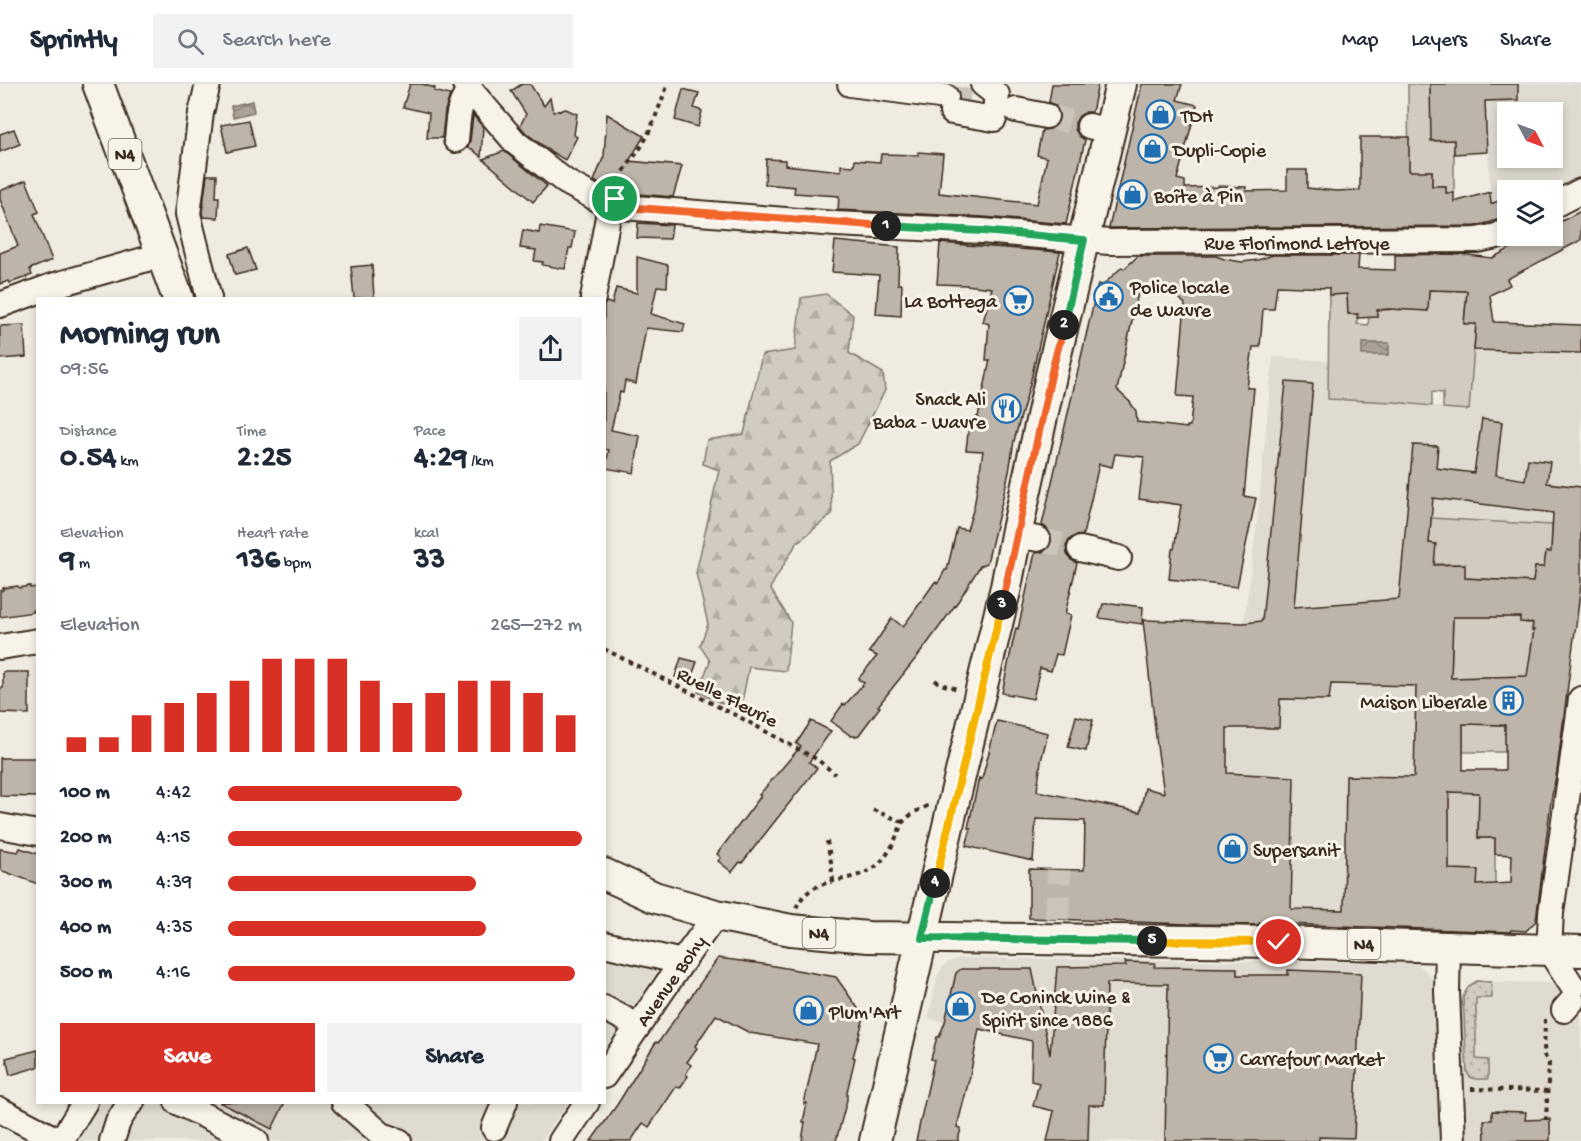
<!DOCTYPE html>
<html lang="en">
<head>
<meta charset="utf-8">
<style>
	body { margin:0; font-family:"Gochi Hand",sans-serif; background:#f2f2f3; color:#1f2937; height:100vh; display:flex; flex-direction:column; font-size:22px; white-space:nowrap }
	* { box-sizing:border-box; margin:0 }
	p { font-size:20px; color:#747a83 }
	.icon { flex:none; width:33px; height:33px; fill:none; stroke:currentColor; stroke-width:2; stroke-linecap:round; stroke-linejoin:round }
	.map { position:relative; flex:1; overflow:hidden }
	.side { position:absolute; left:36px; top:213px; width:570px; height:807px; display:flex; flex-direction:column; background:#fff; border-radius:0px; box-shadow:0 3px 9px #0003 }
	.side>* { flex:none }
	.needle { width:39px; rotate:131deg }
	.tools { position:absolute; left:1497px; top:18px; display:grid; gap:12px }
	.tools a { display:grid; place-items:center; width:66px; height:66px; border-radius:0px; background:#fff; box-shadow:0 3px 9px #0003; font-size:30px }
	.pin { position:absolute; display:grid; place-items:center; width:51px; height:51px; color:#fff; margin:-26px; border:3px solid #fff; border-radius:50%; box-shadow:0 2px 6px #0007 }
	.km { position:absolute; width:30px; height:30px; margin:-15px; border-radius:50%; background:#222; color:#fff; font-size:16px; line-height:30px; text-align:center }
	.round { display:grid; place-items:center; flex:none; width:63px; height:63px; border-radius:0px; background:#f2f2f3 }
	.head { display:flex; align-items:center; justify-content:space-between; height:102px; padding:0 24px }
	h1 { font-size:33px; font-weight:700; line-height:45px }
	.stats { display:grid; grid-template-columns:repeat(3,1fr); gap:9px; height:102px; padding:6px 24px }
	.stats div { display:grid; align-content:center }
	.stats b { font-size:30px; font-weight:700 }
	.stats small { font-size:16px; font-weight:400 }
	.stats p { font-size:16px }
	.chart { height:168px; padding:12px 24px }
	.chart p { display:flex; justify-content:space-between }
	.chart svg { width:100%; height:108px; margin-top:6px; stroke:#d93025; stroke-width:6 }
	.button { display:flex; gap:12px; margin-top:auto; padding:12px 24px }
	.button a { flex:1; height:69px; border-radius:0px; background:#d93025; color:#fff; font-size:24px; font-weight:700; line-height:69px; text-align:center }
	.button a+a { background:#f2f2f3; color:#1f2937 }
	ul { padding:0 24px; list-style:none; font-size:20px }
	li { display:grid; grid-template-columns:96px 72px 1fr; align-items:center; height:45px }
	li i { height:15px; border-radius:8px; background:#d93025 }
	header { display:flex; align-items:center; gap:36px; box-sizing:border-box; height:84px; padding:0 30px; background:#fff; border-bottom:2px solid #e0e1e3 }
	header strong { font-size:28px }
	nav { display:flex; gap:33px; margin-inline-start:auto; font-size:21px }
	.search { width:420px; height:54px; background:#f2f2f3; display:flex; align-items:center; gap:15px; box-sizing:border-box; padding:0 21px; border-radius:0px; color:#747a83; font-size:22px }
	.map>svg:first-child { display:block }
</style>
</head>
<body>
<header>
<strong>Sprintly</strong>
<div class="search"><svg class="icon" aria-label="search" viewBox="0 0 24 24"><circle cx="10" cy="10" r="6"/><path d="M15 15l6 6"/></svg>Search here</div>
<nav><a>Map</a><a>Layers</a><a>Share</a></nav>
</header>
<div class="map">
<svg width="1581" height="1057" viewBox="0 0 1581 1057">
	<defs>
		<pattern id="grass-dots" width="8" height="8" patternUnits="userSpaceOnUse" patternTransform="scale(1.5)"><rect width="8" height="8" fill="#d1cbc0"/><path d="M2 2h.1M6 6h.1" fill="none" stroke="#b4aea5" stroke-width="1.8" stroke-linecap="round"/></pattern>
		<pattern id="forest-firs" width="22" height="20" patternUnits="userSpaceOnUse" patternTransform="scale(1.5)"><rect width="22" height="20" fill="#d1cbc0"/><path d="M5 1l3.5 6h-7zM16 11l3.5 6h-7z" fill="#b4aea5"/></pattern>
		<pattern id="water-waves" width="16" height="10" patternUnits="userSpaceOnUse" patternTransform="scale(1.5)"><rect width="16" height="10" fill="#aaa296"/><path d="M0 5q4-4 8 0t8 0" fill="none" stroke="#8c847a"/></pattern>
	</defs>
	<rect width="100%" height="100%" fill="#efebe0"/>
	<filter id="ink" filterUnits="userSpaceOnUse"><feTurbulence type="fractalNoise" baseFrequency=".0167" numOctaves="2"/><feDisplacementMap in="SourceGraphic" scale="12" xChannelSelector="R" yChannelSelector="G"/><feConvolveMatrix kernelMatrix="1 2 1 2 8 2 1 2 1" color-interpolation-filters="sRGB"/></filter>
	<g filter="url(#ink)">
		<!-- built -->
		<g fill="#e0dbd0" fill-rule="evenodd">
			<path d="M1484 0H1581V95L1553 111 1552 106H1526V105L1508 106 1507 113 1491 120ZM1508 28H1552V74H1508Z"/>
			<path d="M1474 266 1581 269V443L1432 434 1429 533 1453 534 1446 845 1260 839 1259 842 1172 839 1163 705 1157 662 1143 536 1244 538 1257 438 1273 273 1329 277V315L1393 318 1469 326Z"/>
			<path d="M605 869 659 885 605 964Z"/>
			<path d="M960 874 1416 879 1433 894 1435 915 1463 914 1465 907 1470 900 1477 897 1558 899 1581 897V1057H1047L1054 1028 1033 1022 1039 999 1031 997 1032 949 1005 948V951L928 935 938 890 946 879Z"/>
			<path d="M98 1019H568L541 1057H79L75 1049 86 1039Z"/>
		</g>
		<!-- grass -->
		<path fill="url(#grass-dots)" stroke="#867a6f" stroke-width="1.5" d="M1477 897 1491 898 1492 914H1476V975L1488 976V995C1479 995 1470 997 1467 988L1463 914C1466 905 1469 901 1477 897Z"/>
		<!-- forest -->
		<path fill="url(#forest-firs)" stroke="#867a6f" stroke-width="1.5" d="M826 210 853 231 849 269 883 289 885 306 858 360 830 377 832 430 796 460 770 504 791 538 786 587 749 583 740 628 698 608 710 577 700 562 708 540 696 489 719 386 703 380 707 356 744 350 762 271 795 266 801 214Z"/>
		<!-- garden -->
		<g fill="#d1cbc0" stroke="#867a6f" stroke-width="1.5">
			<path d="M1408 0H1430L1432 57 1454 56V109H1446V102H1432V87H1426L1409 116Z"/>
			<path d="M1429 206 1467 207 1464 239 1476 240 1469 326 1443 324V309L1432 308V322L1393 318 1328 315 1329 211 1347 210 1348 230H1358L1357 240 1368 241 1369 233H1377V226H1389V212L1416 226 1428 227Z"/>
			<path d="M1431 434 1552 441 1551 468H1546L1544 483H1535L1533 498 1465 494 1464 480H1434L1429 459Z"/>
			<path d="M1453 533H1520L1521 538 1533 539 1532 546H1534L1531 564 1535 565 1537 592 1451 594Z"/>
			<path d="M1463 640 1505 641 1506 668H1463Z"/>
			<path d="M1449 694 1474 709H1479L1478 754H1495V802L1477 801V786H1469L1449 793Z"/>
		</g>
		<!-- water -->
		<g fill="url(#water-waves)" stroke="#7e7266" stroke-width="1.5">
			<path d="M252 17 254 28 233 33 231 22Z"/>
			<rect x="1362" y="259" width="27" height="12"/>
		</g>
		<!-- building -->
		<g fill="#bdb5aa" stroke="#3b2a1e" stroke-width="1.5" fill-rule="evenodd">
			<path d="M410 0H422L435 4 434 7 450 11 445 27 442 54H427L429 29 403 23Z"/>
			<path d="M522 0H530L544 22 550 14 553 28 566 25 577 30 574 51 577 53 565 76 550 67 526 49 520 42 526 30 511 7Z"/>
			<path d="M1052 0H1098L1092 28H1086L1079 32 1075 39V45L1079 52 1085 56 1066 140 983 133 838 126 839 112 794 109 795 103 765 100 766 75 785 76V81L841 87V81L854 82 855 76 880 78 881 70 918 71V68L943 70 939 109 1037 120 1047 74 1037 71 1042 46 1051 45 1057 41 1060 34V28L1056 22 1049 18Z"/>
			<path d="M1142 0H1182L1177 16 1197 21 1177 95 1185 97V104L1218 103V102L1246 103V107L1287 106V86H1307V104L1336 107 1360 106V53H1409V87H1432V102H1446V109H1454V118L1490 108 1491 120 1508 113V132L1491 138 1476 142 1109 144Z"/>
			<path d="M1430 0H1518V16L1485 17 1487 68 1454 70V56L1431 57Z"/>
			<path d="M683 5 699 9 694 24 702 27 698 43 675 36Z"/>
			<path d="M607 30 644 52 629 77 682 82 673 113 614 108 594 97 604 72Z"/>
			<path d="M473 31 483 43 481 73 472 65 467 64 470 57Z"/>
			<path d="M249 36 255 62 227 68 221 41Z"/>
			<path d="M14 45 20 60 0 68V50Z"/>
			<path d="M504 67 547 102 533 118 483 75Z"/>
			<path d="M207 91H217L216 113H219L218 134 203 133 202 129Z"/>
			<path d="M26 96 39 128 34 130 52 176 30 185 32 191 10 199 9 197 0 200V169L18 162 0 115V107Z"/>
			<path d="M1581 127V156L1507 195 1510 201 1490 211 1494 238 1581 241V269L1474 266 1476 240H1464L1467 207 1429 206 1428 227 1389 225 1377 226V233L1357 234 1358 230H1348L1347 210 1329 211V204L1277 202 1274 225H1263L1260 263H1253L1247 304H1254L1244 412 1256 414 1237 503 1169 495 1172 465H1174L1181 421 1139 415 1144 373 1115 370 1112 383 1099 380 1083 451 1075 452 1070 455 1066 461 1067 470 1071 476 1077 479 1065 530 1071 531 1062 571 1056 570 1051 587 1040 584 1033 615 1002 609 1012 562 1016 544 1018 545 1035 469 1043 468 1049 464 1052 458 1051 450 1048 445 1042 441 1098 200 1103 201 1122 183 1124 185 1138 172H1216L1224 175 1242 178 1258 176 1273 171H1359L1358 185 1395 186V171L1460 170 1492 174 1534 152H1552V142ZM1173 208 1185 220 1177 312 1193 313 1190 342H1187V344L1137 338 1136 327 1130 318 1117 306 1138 209Z"/>
			<path d="M638 139 672 141 670 155 637 154Z"/>
			<path d="M540 142 575 148 572 164H569L565 185 542 181 543 178 534 177 536 166 520 164 523 146 539 149Z"/>
			<path d="M835 157 899 163 898 200H902L901 232 876 230 879 191 832 188Z"/>
			<path d="M940 159 1060 168 1030 300 1014 357 1009 388 987 479 980 482 959 516 924 564 878 622 880 623 864 644 859 651 856 652H851L831 637 843 620 845 621 864 599 858 595 877 572 869 568 892 534 903 543 935 498 938 499 945 486H947L957 444 967 446 974 423 983 367 966 366 969 341H974L976 333H978L990 276H986L989 240 983 238 992 204 966 201 937 200Z"/>
			<path d="M248 164 256 186 235 191 229 170Z"/>
			<path d="M637 173 668 181 667 203 657 202 651 230 685 240 683 248 646 244 636 300 625 297 623 309 620 308 611 346 640 352 634 389 605 384 609 366 604 365V222L606 218 612 220 616 204 637 209Z"/>
			<path d="M372 181 374 214H354L351 183Z"/>
			<path d="M24 241 26 273 0 275V242Z"/>
			<path d="M1286 298 1313 300 1294 523 1399 515 1413 361 1438 362 1436 384 1474 389 1482 335 1502 338 1496 391 1525 396 1528 375 1550 378 1547 399 1581 403V499L1577 534 1573 561 1557 687 1551 717 1536 837 1526 847 1511 846 1510 848 1259 839V841L1187 840 1029 834V785L1084 786 1085 737 1036 735 1033 777 966 762 971 745 968 744 979 694 982 695 997 637 1048 649 1041 677 1037 707 1140 728 1145 704 1164 709 1157 662 1143 536 1244 539 1262 537ZM1433 414 1553 429 1551 468H1546L1544 483H1535L1533 498 1465 494V480L1434 481 1436 460 1429 459ZM1453 533H1520V538L1533 539 1532 547 1534 546 1527 592 1451 594ZM1331 600 1416 602 1414 693 1346 692 1344 826 1291 825 1294 693 1227 689V644H1279L1280 615 1329 616ZM1463 640 1505 641V686H1463ZM1449 708 1479 709 1478 754H1495V770L1512 771 1511 799 1477 801 1478 786 1449 785Z"/>
			<path d="M18 502 19 504 30 502V504L38 503V525L33 526 34 528 0 533V507L3 506V504Z"/>
			<path d="M1111 519 1143 523 1142 540 1099 534 1103 520H1111Z"/>
			<path d="M681 574 697 578 690 597 675 593Z"/>
			<path d="M3 588H29V630L0 629V604H3Z"/>
			<path d="M1076 632 1093 636 1086 667 1068 663Z"/>
			<path d="M811 637 831 647 809 678 817 684 742 779 740 778 732 788 718 777 721 774 717 770 761 712 759 711 801 662 796 660Z"/>
			<path d="M0 674H38V713L0 712Z"/>
			<path d="M20 764 38 770V800L0 786V765L18 768Z"/>
			<path d="M718 874 763 880 836 893 864 933 853 973 855 974 847 1008V1016L836 1057H802L805 1038H803L807 1019 804 1020 817 960 750 949 716 931 695 962 697 964 687 978 691 981 686 990 688 992 680 1004 676 1003 649 1043 643 1039 631 1057H591L617 1021 656 958 658 959Z"/>
			<path d="M1125 878 1155 879 1154 883 1237 884V891H1288V886L1361 889 1354 1054 1319 1053V1057H1165L1168 900 1107 899 1104 1021H1089L1088 1057H1047L1054 1027 1033 1022 1039 999 1031 997 1032 957 979 945 970 992 957 1043 961 1044 958 1057H916L934 976 931 975 937 953H939L945 938 956 889 961 885H1032L1050 971 1057 883 1126 882Z"/>
			<path d="M38 966V983L10 991 6 974Z"/>
			<path d="M219 1018H285L272 1045Z"/>
			<path d="M1492 1027 1526 1028 1525 1036 1550 1035V1057H1485L1484 1036H1492Z"/>
		</g>
		<g fill="none" stroke-linecap="round" stroke-linejoin="round">
			<!-- minor-tunnel -->
			<g stroke="#cbc4b9" stroke-width="24" stroke-dasharray="24 12" stroke-linecap="butt">
				<path d="M946 13 1015 25"/>
				<path d="M1046 32 1089 42"/>
				<path d="M1038 455 1080 465"/>
				<path d="M1057 835 1059 786"/>
			</g>
			<defs>
				<g id="minor">
					<path d="M208 0 201 29 188 130 209 214"/>
					<path d="M465 0 516 59 566 98 610 122 836 140 982 147 1109 158 1477 156 1497 152 1508 146"/>
					<path d="M850 0 946 13"/>
					<path d="M1016 26 1046 32"/>
					<path d="M952 28 994 35 997 11 983 0"/>
					<path d="M1089 42 1110 47"/>
					<path d="M456 56C458 38 457 19 471 6"/>
					<path d="M1552 122 1581 107"/>
					<path d="M593 214 610 122"/>
					<path d="M0 221 52 202 161 171"/>
					<path d="M1016 451 1038 455"/>
					<path d="M1080 465 1119 474"/>
					<path d="M0 563 38 557"/>
					<path d="M0 742 38 749"/>
					<path d="M604 860 682 878"/>
					<path d="M1448 863 1447 907 1453 1057"/>
					<path d="M1573 903 1549 866 1551 829 1581 615"/>
					<path d="M604 924 638 942"/>
					<path d="M1564 926 1572 917"/>
					<path d="M604 992 682 878 716 831"/>
					<path d="M177 1018 256 1057"/>
					<path d="M344 1018 382 1051 399 1057"/>
					<path d="M0 1026 59 1057"/>
					<path d="M494 1044 505 1018"/>
					<path d="M61 1057 85 1018"/>
					<path d="M112 1057 118 1038 129 1020 132 1018"/>
					<path d="M561 1057 587 1018"/>
				</g>
				<g id="major">
					<path d="M98 0 178 214"/>
					<path d="M604 790 654 813 716 831 791 846 868 853 1279 858 1581 867"/>
					<path d="M875 1057 952 725 1006 503 1016 451 1052 287 1121 0"/>
				</g>
			</defs>
			<!-- minor casing -->
			<use href="#minor" stroke="#3b2a1e" stroke-width="28"/>
			<!-- major casing -->
			<use href="#major" stroke="#3b2a1e" stroke-width="34"/>
			<!-- path -->
			<g stroke="#3b2a1e" stroke-width="4" stroke-dasharray="4.5 4.5" stroke-linecap="butt">
				<path d="M617 104C621 86 635 74 644 58 654 39 660 20 668 0"/>
				<path d="M604 565 743 635 818 676 835 690"/>
				<path d="M935 596 940 600 958 605"/>
				<path d="M873 726 903 738"/>
				<path d="M827 757 831 778 833 797"/>
				<path d="M796 824C811 791 846 801 872 785 884 777 892 764 897 751 899 748 900 742 903 738 909 731 921 724 930 721"/>
				<path d="M1545 935 1544 971 1549 979 1546 1035"/>
				<path d="M1471 1005 1548 1007"/>
			</g>
			<!-- minor -->
			<use href="#minor" stroke="#f7f3e8" stroke-width="24"/>
			<!-- major -->
			<use href="#major" stroke="#f7f3e8" stroke-width="30"/>
		</g>
	</g>
	<g fill="none" stroke-linecap="round" stroke-linejoin="round" filter="url(#ink)">
		<defs>
			<path id="split-1" d="M615 115 610 122 886 142"/>
			<path id="split-2" d="M886 142 982 147 1084 156 1064 241"/>
			<path id="split-3" d="M1002 521 1052 287 1064 241"/>
			<path id="split-4" d="M935 799 1002 521"/>
			<path id="split-5" d="M935 799 922 854 1152 857"/>
			<path id="split-6" d="M1152 857 1279 858"/>
		</defs>
		<!-- split-1 casing -->
		<use href="#split-1" stroke="#fff" stroke-width="12"/>
		<!-- split-2 casing -->
		<use href="#split-2" stroke="#fff" stroke-width="12"/>
		<!-- split-3 casing -->
		<use href="#split-3" stroke="#fff" stroke-width="12"/>
		<!-- split-4 casing -->
		<use href="#split-4" stroke="#fff" stroke-width="12"/>
		<!-- split-5 casing -->
		<use href="#split-5" stroke="#fff" stroke-width="12"/>
		<!-- split-6 casing -->
		<use href="#split-6" stroke="#fff" stroke-width="12"/>
		<!-- split-1 -->
		<use href="#split-1" stroke="#f0652b" stroke-width="8"/>
		<!-- split-2 -->
		<use href="#split-2" stroke="#22a559" stroke-width="8"/>
		<!-- split-3 -->
		<use href="#split-3" stroke="#f0652b" stroke-width="8"/>
		<!-- split-4 -->
		<use href="#split-4" stroke="#f5b400" stroke-width="8"/>
		<!-- split-5 -->
		<use href="#split-5" stroke="#22a559" stroke-width="8"/>
		<!-- split-6 -->
		<use href="#split-6" stroke="#f5b400" stroke-width="8"/>
	</g>
	<!-- icons -->
	<defs>
		<symbol id="shop-ring" viewBox="-11 -11 22 22"><circle r="9.5" fill="#f7f3e8" stroke="#1f6fb2" stroke-width="1.5"/><path d="M-5-2.5h2.3a2.7 3.5 0 0 1 5.4 0H5L5.5 6h-11ZM-1.5-2.5h3a1.5 2.3 0 0 0-3 0Z" fill="#1f6fb2"/></symbol>
		<symbol id="civic-ring" viewBox="-11 -11 22 22"><circle r="9.5" fill="#f7f3e8" stroke="#1f6fb2" stroke-width="1.5"/><path d="M-.6-6.5H3V-4.5H.6V-3L4-1V1h2V6H-6V1h2V-1L-.6-3ZM-1.2 2.5V6h2.4V2.5Z" fill="#1f6fb2"/></symbol>
		<symbol id="supermarket-ring" viewBox="-11 -11 22 22"><circle r="9.5" fill="#f7f3e8" stroke="#1f6fb2" stroke-width="1.5"/><path d="M-6-5.5h2.5l.6 2H6L4.5 2H-2.5L-4.4-4H-6ZM-1.5 3.2a1.3 1.3 0 1 0 .1 0ZM3 3.2a1.3 1.3 0 1 0 .1 0Z" fill="#1f6fb2"/></symbol>
		<symbol id="restaurant-ring" viewBox="-11 -11 22 22"><circle r="9.5" fill="#f7f3e8" stroke="#1f6fb2" stroke-width="1.5"/><path d="M-5-6h1v4h1v-4h1v4h1v-4h1v5L-1.5 .5V6h-2V.5L-5-1ZM5-6V6H3V1.5H1.5Q1.5-4 5-6Z" fill="#1f6fb2"/></symbol>
		<symbol id="building-ring" viewBox="-11 -11 22 22"><circle r="9.5" fill="#f7f3e8" stroke="#1f6fb2" stroke-width="1.5"/><path d="M-4-6H4V6H1V3H-1V6H-4ZM-2.5-4.3h1.7v1.8h-1.7ZM.8-4.3h1.7v1.8H.8ZM-2.5-1h1.7V.8h-1.7ZM.8-1h1.7V.8H.8Z" fill="#1f6fb2"/></symbol>
	</defs>
	<g fill-rule="evenodd">
		<use href="#shop-ring" x="1144" y="14" width="33" height="33"/>
		<use href="#shop-ring" x="1136" y="48" width="33" height="33"/>
		<use href="#shop-ring" x="1116" y="94" width="33" height="33"/>
		<use href="#civic-ring" x="1092" y="196" width="33" height="33"/>
		<use href="#supermarket-ring" x="1002" y="200" width="33" height="33"/>
		<use href="#restaurant-ring" x="990" y="308" width="33" height="33"/>
		<use href="#building-ring" x="1492" y="600" width="33" height="33"/>
		<use href="#shop-ring" x="1216" y="748" width="33" height="33"/>
		<use href="#shop-ring" x="944" y="906" width="33" height="33"/>
		<use href="#shop-ring" x="792" y="910" width="33" height="33"/>
		<use href="#supermarket-ring" x="1202" y="958" width="33" height="33"/>
	</g>
	<g text-anchor="middle" stroke-width="6" stroke-linejoin="round" paint-order="stroke">
		<!-- shield labels -->
		<g fill="#f7f3e8" stroke="#73665b" stroke-width="1.5">
			<rect x="108.5" y="55" width="33" height="30" rx="4.5"/>
			<rect x="802.5" y="834" width="33" height="30" rx="4.5"/>
			<rect x="1347.5" y="845" width="33" height="30" rx="4.5"/>
		</g>
		<g font-size="18" font-weight="bold" fill="#3b2a1e">
			<text x="125" y="76">N4</text>
			<text x="819" y="855">N4</text>
			<text x="1364" y="866">N4</text>
		</g>
		<!-- poi labels -->
		<g font-size="20" fill="#3b2a1e" stroke="#f7f3e8" text-anchor="start">
			<text x="1181" y="38">TDH</text>
			<text x="1173" y="72">Dupli-Copie</text>
			<text x="1154" y="118">Boîte à Pin</text>
			<text x="1130" y="209">Police locale<tspan x="1130" dy="23">de Wavre</tspan></text>
			<text x="997" y="223" text-anchor="end">La Bottega</text>
			<text x="986" y="321" text-anchor="end">Snack Ali<tspan x="986" dy="23">Baba - Wavre</tspan></text>
			<text x="1487" y="624" text-anchor="end">Maison Liberale</text>
			<text x="1253" y="772">Supersanit</text>
			<text x="982" y="919">De Coninck Wine &amp;<tspan x="982" dy="23">Spirit since 1886</tspan></text>
			<text x="829" y="934">Plum'Art</text>
			<text x="1240" y="981">Carrefour Market</text>
		</g>
		<!-- street labels -->
		<g font-size="20" fill="#3b2a1e" stroke="#f7f3e8">
			<text x="1297" y="165">Rue Florimond Letroye</text>
			<text transform="translate(728 612) rotate(27)" y="7">Ruelle Fleurie</text>
			<text transform="translate(670 896) rotate(-55)" y="7">Avenue Bohy</text>
		</g>
	</g>
</svg>
<div class="tools">
<a><svg class="needle" viewBox="-14 -14 28 28"><path d="M0-13l5 13h-10z" fill="#e53935"/><path d="M0 13l5-13h-10z" fill="#747a83"/></svg></a>
<a><svg class="icon" aria-label="layers" viewBox="0 0 24 24"><path d="M12 4l9 5-9 5-9-5zM3 14l9 5 9-5"/></svg></a>
</div>
<div class="pin" style="left:615px;top:115px;background:#1e9e55"><svg class="icon" aria-label="arrive" viewBox="0 0 24 24"><path d="M6 21V4h12l-3 4 3 4H6"/></svg></div>
<div class="pin" style="left:1279px;top:858px;background:#d93025"><svg class="icon" aria-label="check" viewBox="0 0 24 24"><path d="M5 12l5 5 9-10"/></svg></div>
<b class="km" style="left:886px;top:142px">1</b>
<b class="km" style="left:1064px;top:241px">2</b>
<b class="km" style="left:1002px;top:521px">3</b>
<b class="km" style="left:935px;top:799px">4</b>
<b class="km" style="left:1152px;top:857px">5</b>
<section class="side">
<div class="head"><div><h1>Morning run</h1><p>09:56</p></div><a class="round"><svg class="icon" aria-label="share" viewBox="0 0 24 24"><path d="M12 15V3M7 8l5-5 5 5M5 13v7h14v-7"/></svg></a></div>
<div class="stats">
<div><p>Distance</p><b>0.54<small> km</small></b></div>
<div><p>Time</p><b>2:25</b></div>
<div><p>Pace</p><b>4:29<small> /km</small></b></div>
</div>
<div class="stats">
<div><p>Elevation</p><b>9<small> m</small></b></div>
<div><p>Heart rate</p><b>136<small> bpm</small></b></div>
<div><p>kcal</p><b>33</b></div>
</div>
<div class="chart"><p><span>Elevation</span>265–272 m</p>
<svg viewBox="0 0 160 44" preserveAspectRatio="none"><path d="M5 44V38M15 44V38M25 44V29M35 44V24M45 44V20M55 44V15M65 44V6M75 44V6M85 44V6M95 44V15M105 44V24M115 44V20M125 44V15M135 44V15M145 44V20M155 44V29"/></svg>
</div>
<ul>
<li><b>100 m</b>4:42<i style="width:66%"></i></li>
<li><b>200 m</b>4:15<i style="width:100%"></i></li>
<li><b>300 m</b>4:39<i style="width:70%"></i></li>
<li><b>400 m</b>4:35<i style="width:73%"></i></li>
<li><b>500 m</b>4:16<i style="width:98%"></i></li>
</ul>
<div class="button"><a>Save</a><a>Share</a></div>
</section>
</div>
</body>
</html>
